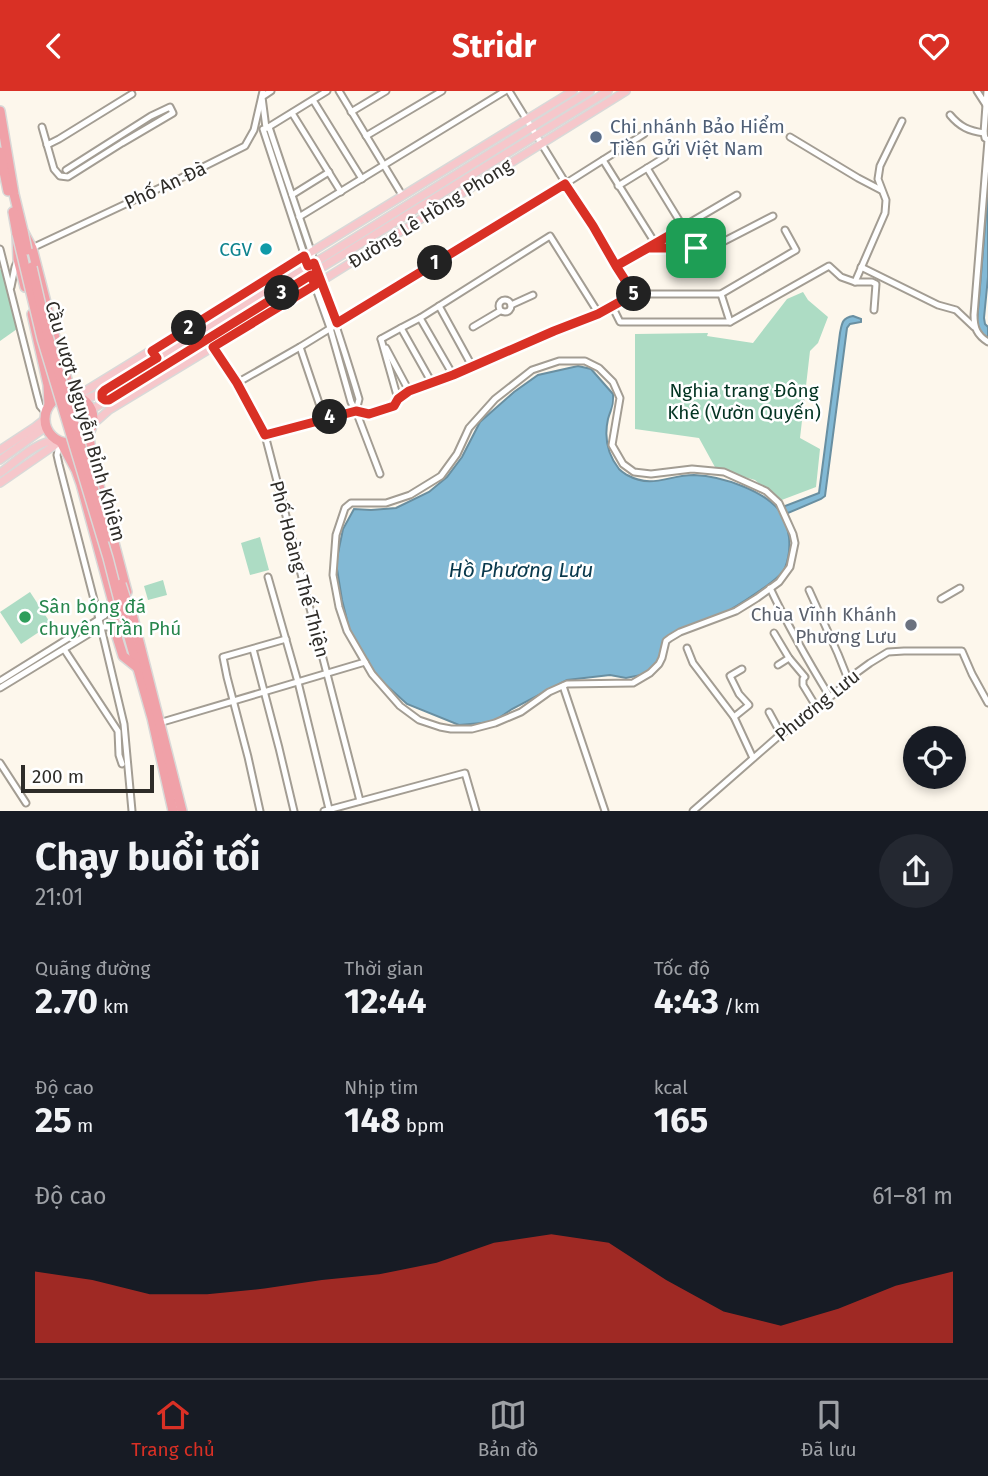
<!DOCTYPE html>
<html lang="vi">
<head>
<meta charset="utf-8">
<style>
	body { margin:0; font-family:"Fira Sans",sans-serif; background:#242831; color:#f1f3f6; height:100vh; display:flex; flex-direction:column; font-size:26px; white-space:nowrap }
	* { box-sizing:border-box; margin:0 }
	p { font-size:23px; color:#9ea1a6 }
	.icon { flex:none; width:38px; height:38px; fill:none; stroke:currentColor; stroke-width:2; stroke-linecap:round; stroke-linejoin:round }
	.map { position:relative; height:720px; overflow:hidden }
	.sheet { display:flex; flex-direction:column; background:#171b24; flex:1 }
	.sheet>* { flex:none }
	.controls { position:absolute; left:903px; top:635px; display:grid; gap:14px }
	.controls a { display:grid; place-items:center; width:63px; height:63px; border-radius:50%; background:#171b24; box-shadow:0 4px 10px #0003; font-size:35px }
	.scale { position:absolute; left:21px; bottom:18px; width:133px; box-sizing:border-box; padding-left:7px; border:4px solid #2e2c28; border-top:0; font-size:19px; line-height:24px; white-space:nowrap; color:#2e2c28; -webkit-text-stroke:5px #fff; paint-order:stroke }
	.pin { position:absolute; display:grid; place-items:center; width:60px; height:60px; color:#fff; margin:-30px; border-radius:14px; box-shadow:0 4px 10px #0006 }
	.km { position:absolute; width:35px; height:35px; margin:-18px; border-radius:50%; background:#222; color:#fff; font-size:19px; line-height:35px; text-align:center }
	.round { display:grid; place-items:center; flex:none; width:74px; height:74px; border-radius:37px; background:#242831 }
	.head { display:flex; align-items:center; justify-content:space-between; height:119px; padding:0 35px }
	h1 { font-size:38px; font-weight:700; line-height:52px }
	.stats { display:grid; grid-template-columns:repeat(3,1fr); gap:10px; height:119px; padding:7px 35px }
	.stats div { display:grid; align-content:center }
	.stats b { font-size:35px; font-weight:700 }
	.stats small { font-size:19px; font-weight:400 }
	.stats p { font-size:19px }
	.chart { height:196px; padding:14px 35px }
	.chart p { display:flex; justify-content:space-between }
	.chart svg { width:100%; height:126px; margin-top:7px; fill:#d93025; opacity:.7 }
	header { display:flex; justify-content:space-between; align-items:center; height:91px; padding:0 35px; background:#d93025; color:#fff; font-size:32px; font-weight:700 }
	.tab-bar { display:flex; justify-content:space-around; align-items:center; height:98px; border-top:2px solid #363941; background:#171b24; font-size:19px; color:#9ea1a6 }
	.tab-bar a { display:grid; justify-items:center; gap:4px }
	.tab-bar .current { color:#d93025 }
	.map>svg:first-child { display:block }
</style>
</head>
<body>
<header><svg class="icon" aria-label="back" viewBox="0 0 24 24"><path d="M15 5l-7 7 7 7"/></svg>Stridr<svg class="icon" aria-label="heart" viewBox="0 0 24 24"><path d="M12 20l-8-8c-3-5 5-10 8-4 3-6 11-1 8 4z"/></svg></header>
<div class="map">
<svg width="988" height="720" viewBox="0 0 988 720">
	<rect width="100%" height="100%" fill="#fdf7ec"/>
	<!-- green -->
	<g fill="#addcc4">
		<path d="M0 178 3 181 17 238 0 250Z"/>
		<path d="M803 201 808 209 828 226 818 252 810 260 800 347 820 358 816 396 779 410 755 389 716 378 699 347 635 338V243L708 242 707 245 753 252 787 208Z"/>
		<path d="M260 446 269 479 250 484 241 452Z"/>
		<path d="M163 489 167 504 148 509 144 495Z"/>
		<path d="M30 501 51 533 21 553 0 521Z"/>
	</g>
	<!-- water -->
	<g fill="#82b9d5" stroke="#698fa1" stroke-width="2">
		<path d="M988 100V186L984 227 985 233 988 236V248L981 243 977 232Z"/>
		<path d="M853 225 861 228V231L850 233 847 237 825 405 821 408 788 422 784 421 783 419 785 415 819 402 840 242C842 232 842 227 853 225Z"/>
		<path d="M578 275 591 278 613 303C614 316 611 317 608 328 604 346 608 364 619 378 622 381 624 382 627 384 653 398 668 384 694 384 721 385 769 400 783 425 786 431 788 440 789 446 790 456 789 467 785 477 780 489 734 517 721 524 704 532 685 537 667 546L658 570 650 579 641 584 626 587 610 584 567 589 512 618 493 631 459 634 407 613 375 584 350 541 342 509 336 472 343 438 354 418 371 419 396 417 429 401 447 386 462 366 480 331 514 301 538 284Z"/>
	</g>
	<g fill="none" stroke-linecap="round" stroke-linejoin="round">
		<defs>
			<g id="minor">
				<path d="M339 0 402 104"/>
				<path d="M509 0 634 203"/>
				<path d="M977 0 986 14"/>
				<path d="M987 0 984 42 985 47 988 49 974 224C974 237 977 244 988 251"/>
				<path d="M313 9 362 88"/>
				<path d="M351 21 386 0"/>
				<path d="M292 22 341 101"/>
				<path d="M950 24C960 36 969 40 984 42"/>
				<path d="M42 36 54 78 60 85 68 86 122 52 173 22 170 16 151 25 66 79"/>
				<path d="M269 36C299 127 332 217 359 308L356 320"/>
				<path d="M266 37 262 6 271 0"/>
				<path d="M267 37 327 0"/>
				<path d="M263 38 311 184 330 237 351 311 356 320 380 383"/>
				<path d="M366 45 442 0"/>
				<path d="M790 46 858 87 881 99"/>
				<path d="M47 54 59 48 132 3"/>
				<path d="M603 69 655 152"/>
				<path d="M647 77 696 157"/>
				<path d="M618 95 665 66"/>
				<path d="M292 104 329 81"/>
				<path d="M299 126 505 0"/>
				<path d="M32 157 181 87 245 55 254 39 263 0"/>
				<path d="M648 157H711L773 125"/>
				<path d="M0 158 37 304 40 315 46 322"/>
				<path d="M616 175 737 104"/>
				<path d="M861 176 938 214 956 219 974 236"/>
				<path d="M855 191H872L876 193 874 219"/>
				<path d="M11 196 15 176 18 168"/>
				<path d="M721 203 730 231"/>
				<circle cx="505" cy="215" r="6"/>
				<path d="M511 214 533 204"/>
				<path d="M439 215 472 275"/>
				<path d="M612 215 620 231H730L829 175 841 186 855 191 885 122 886 109 878 88 880 75 902 30"/>
				<path d="M420 227 550 145 599 223"/>
				<path d="M473 236 500 220"/>
				<path d="M401 237 420 227 453 284"/>
				<path d="M381 248 401 237 432 292"/>
				<path d="M381 248 398 308"/>
				<path d="M213 256 237 292 265 344 360 710"/>
				<path d="M300 256 324 327"/>
				<path d="M386 257 409 300"/>
				<path d="M559 270H585L599 277 613 291 620 307 612 354 623 373 634 381 651 383 692 378 724 381 766 400 779 412 793 443 795 452 790 476 779 491 757 507 736 520 680 541 670 547 666 550 662 567 659 573 650 582 633 592 567 593 549 601 521 621 495 632 472 638H451L440 636 419 629 400 615 372 583 347 540 339 516 333 484 336 444 345 417 351 412H386L410 404 441 385 457 363 469 337 495 308 532 279Z"/>
				<path d="M237 292 300 256 565 93 644 43"/>
				<path d="M265 344 356 320 369 323 394 315 398 308 409 300 599 223 634 203H721L796 159 785 139"/>
				<path d="M60 350 57 364 59 373 99 528 124 633 132 720"/>
				<path d="M268 486 298 591 329 718"/>
				<path d="M770 497C788 535 808 570 830 606"/>
				<path d="M809 499 838 563 848 588"/>
				<path d="M941 508 960 497"/>
				<path d="M774 542 789 567 805 586 803 588V594L817 617"/>
				<path d="M687 557 693 572 734 626 753 667"/>
				<path d="M64 558 118 640 119 664 122 673"/>
				<path d="M253 558 279 657 294 720"/>
				<path d="M778 574 789 567"/>
				<path d="M0 590 104 525 114 515"/>
				<path d="M563 595 605 720"/>
				<path d="M0 597 100 536H114"/>
				<path d="M769 621 781 643"/>
				<path d="M734 626 749 614 739 603 730 585 742 578"/>
				<path d="M159 632 365 571"/>
				<path d="M0 672 26 712"/>
				<path d="M260 720 248 666 227 586 223 566 286 548"/>
				<path d="M324 720 465 682 476 720"/>
				<path d="M693 720 781 643 813 620 840 598 848 588 870 572 888 561 904 560H962L972 583 988 612"/>
			</g>
			<g id="major">
				<path d="M77 305 573 0"/>
				<path d="M84 309 96 304 332 161 590 0"/>
				<path d="M91 319 608 0"/>
				<path d="M92 334 109 319 315 194 626 0"/>
				<path d="M0 359 35 336 45 328"/>
				<path d="M0 369 46 336"/>
				<path d="M0 382C17 370 36 350 57 349"/>
				<path d="M0 392 55 354 59 350"/>
			</g>
			<g id="highway">
				<path d="M0 20 14 103 23 140 32 157 60 266 72 304"/>
				<path d="M0 61 8 100"/>
				<path d="M13 121 17 143 18 168 25 196"/>
				<path d="M32 223 48 294 49 314"/>
				<circle cx="69" cy="328" r="24"/>
				<path d="M88 343 97 387 127 501"/>
				<path d="M61 351 76 379 81 393 114 515 123 525 152 627 173 720"/>
				<path d="M114 515V536L123 565 138 577"/>
				<path d="M130 515 182 720"/>
			</g>
		</defs>
		<!-- minor casing -->
		<use href="#minor" stroke="#a39d93" stroke-width="9"/>
		<!-- major casing -->
		<use href="#major" stroke="#d9d9d8" stroke-width="10"/>
		<!-- highway casing -->
		<use href="#highway" stroke="#d9d9d8" stroke-width="12"/>
		<!-- minor -->
		<use href="#minor" stroke="#fff" stroke-width="5"/>
		<!-- major -->
		<use href="#major" stroke="#f6c7cb" stroke-width="7"/>
		<!-- highway -->
		<use href="#highway" stroke="#f0a1a8" stroke-width="9"/>
		<defs>
			<g id="highway-bridge">
				<path d="M23 140 27 159"/>
				<path d="M17 143 42 248 108 467 123 525"/>
				<path d="M32 176 48 245 108 446"/>
				<path d="M121 493 130 521"/>
			</g>
		</defs>
		<!-- highway-bridge casing -->
		<use href="#highway-bridge" stroke="#d9d9d8" stroke-width="12" stroke-linecap="butt"/>
		<!-- highway-bridge -->
		<use href="#highway-bridge" stroke="#f0a1a8" stroke-width="9"/>
	</g>
	<g fill="none" stroke-linecap="round" stroke-linejoin="round">
		<defs>
			<path id="route" d="M696 157H648L616 175 593 135 565 93 337 232 314 172 308 175 304 165 152 260 157 267 105 299 102 302V307L105 309H109L311 184 315 194 213 256 237 292 265 344 356 320 369 323 394 315 398 308 409 300 453 284 554 240 598 223 634 203 616 175 684 136 696 157"/>
		</defs>
		<!-- route casing -->
		<use href="#route" stroke="#fff" stroke-width="14"/>
		<!-- route -->
		<use href="#route" stroke="#d93025" stroke-width="9"/>
	</g>
	<!-- markers -->
	<circle fill="#5c6f8a" stroke="#fff" stroke-width="2.5" cx="596" cy="46" r="7"/>
	<circle fill="#0f9aa8" stroke="#fff" stroke-width="2.5" cx="266" cy="158" r="7"/>
	<circle fill="#2e9e5b" stroke="#fff" stroke-width="2.5" cx="25" cy="526" r="7"/>
	<circle fill="#6b7280" stroke="#fff" stroke-width="2.5" cx="911" cy="534" r="7"/>
	<g text-anchor="middle" stroke-width="5" stroke-linejoin="round" paint-order="stroke">
		<!-- service labels -->
		<g font-size="19" fill="#4e5e75" stroke="#fff" text-anchor="start">
			<text x="610" y="42">Chi nhánh Bảo Hiểm<tspan x="610" dy="22">Tiền Gửi Việt Nam</tspan></text>
		</g>
		<!-- street labels -->
		<g font-size="19" fill="#2e2c28" stroke="#fff">
			<text transform="translate(165 94) rotate(-25)" y="7">Phố An Đà</text>
			<text transform="translate(430 122) rotate(-32)" y="7">Đường Lê Hồng Phong</text>
			<text transform="translate(86 330) rotate(74)" y="7">Cầu vượt Nguyễn Bỉnh Khiêm</text>
			<text transform="translate(300 478) rotate(75)" y="7">Phố Hoàng Thế Thiện</text>
			<text transform="translate(817 614) rotate(-39)" y="7">Phương Lưu</text>
		</g>
		<!-- culture labels -->
		<g font-size="19" fill="#0d838f" stroke="#fff" text-anchor="end">
			<text x="252" y="165">CGV</text>
		</g>
		<!-- park labels -->
		<g font-size="19" fill="#033422" stroke="#fff">
			<text x="744" y="306">Nghia trang Đông<tspan x="744" dy="22">Khê (Vườn Quyến)</tspan></text>
		</g>
		<!-- leisure labels -->
		<g font-size="19" fill="#27864d" stroke="#fff" text-anchor="start">
			<text x="39" y="522">Sân bóng đá<tspan x="39" dy="22">chuyên Trần Phú</tspan></text>
		</g>
		<!-- worship labels -->
		<g font-size="19" fill="#5b616d" stroke="#fff" text-anchor="end">
			<text x="897" y="530">Chùa Vĩnh Khánh<tspan x="897" dy="22">Phương Lưu</tspan></text>
		</g>
		<!-- water labels -->
		<g font-size="21" font-style="italic" fill="#09394d" stroke="#fff">
			<text x="521" y="486">Hồ Phương Lưu</text>
		</g>
	</g>
</svg>
<div class="controls">
<a><svg class="icon" aria-label="locate" viewBox="0 0 24 24"><circle cx="12" cy="12" r="6"/><path d="M12 2v4M12 18v4M2 12h4M18 12h4"/></svg></a>
</div>
<div class="scale">200 m</div>
<div class="pin" style="left:696px;top:157px;background:#1e9e55"><svg class="icon" aria-label="arrive" viewBox="0 0 24 24"><path d="M6 21V4h12l-3 4 3 4H6"/></svg></div>
<b class="km" style="left:435px;top:172px">1</b>
<b class="km" style="left:189px;top:237px">2</b>
<b class="km" style="left:282px;top:202px">3</b>
<b class="km" style="left:330px;top:326px">4</b>
<b class="km" style="left:634px;top:203px">5</b>
</div>
<section class="sheet">
<div class="head"><div><h1>Chạy buổi tối</h1><p>21:01</p></div><a class="round"><svg class="icon" aria-label="share" viewBox="0 0 24 24"><path d="M12 15V3M7 8l5-5 5 5M5 13v7h14v-7"/></svg></a></div>
<div class="stats">
<div><p>Quãng đường</p><b>2.70<small> km</small></b></div>
<div><p>Thời gian</p><b>12:44</b></div>
<div><p>Tốc độ</p><b>4:43<small> /km</small></b></div>
</div>
<div class="stats">
<div><p>Độ cao</p><b>25<small> m</small></b></div>
<div><p>Nhịp tim</p><b>148<small> bpm</small></b></div>
<div><p>kcal</p><b>165</b></div>
</div>
<div class="chart"><p><span>Độ cao</span>61–81 m</p>
<svg viewBox="0 0 160 44" preserveAspectRatio="none"><path d="M0 44V19L10 22L20 27L30 27L40 25L50 22L60 20L70 16L80 9L90 6L100 9L110 22L120 33L130 38L140 32L150 24L160 19V44z"/></svg>
</div>
</section>
<nav class="tab-bar">
<a class="current"><svg class="icon" aria-label="home" viewBox="0 0 24 24"><path d="M3 11l9-7 9 7M6 9v11h12V9"/></svg>Trang chủ</a>
<a><svg class="icon" aria-label="map" viewBox="0 0 24 24"><path d="M3 6l6-2 6 2 6-2v14l-6 2-6-2-6 2zM9 4v14M15 6v14"/></svg>Bản đồ</a>
<a><svg class="icon" aria-label="saved" viewBox="0 0 24 24"><path d="M7 4h10v16l-5-4-5 4z"/></svg>Đã lưu</a>
</nav>
</body>
</html>
